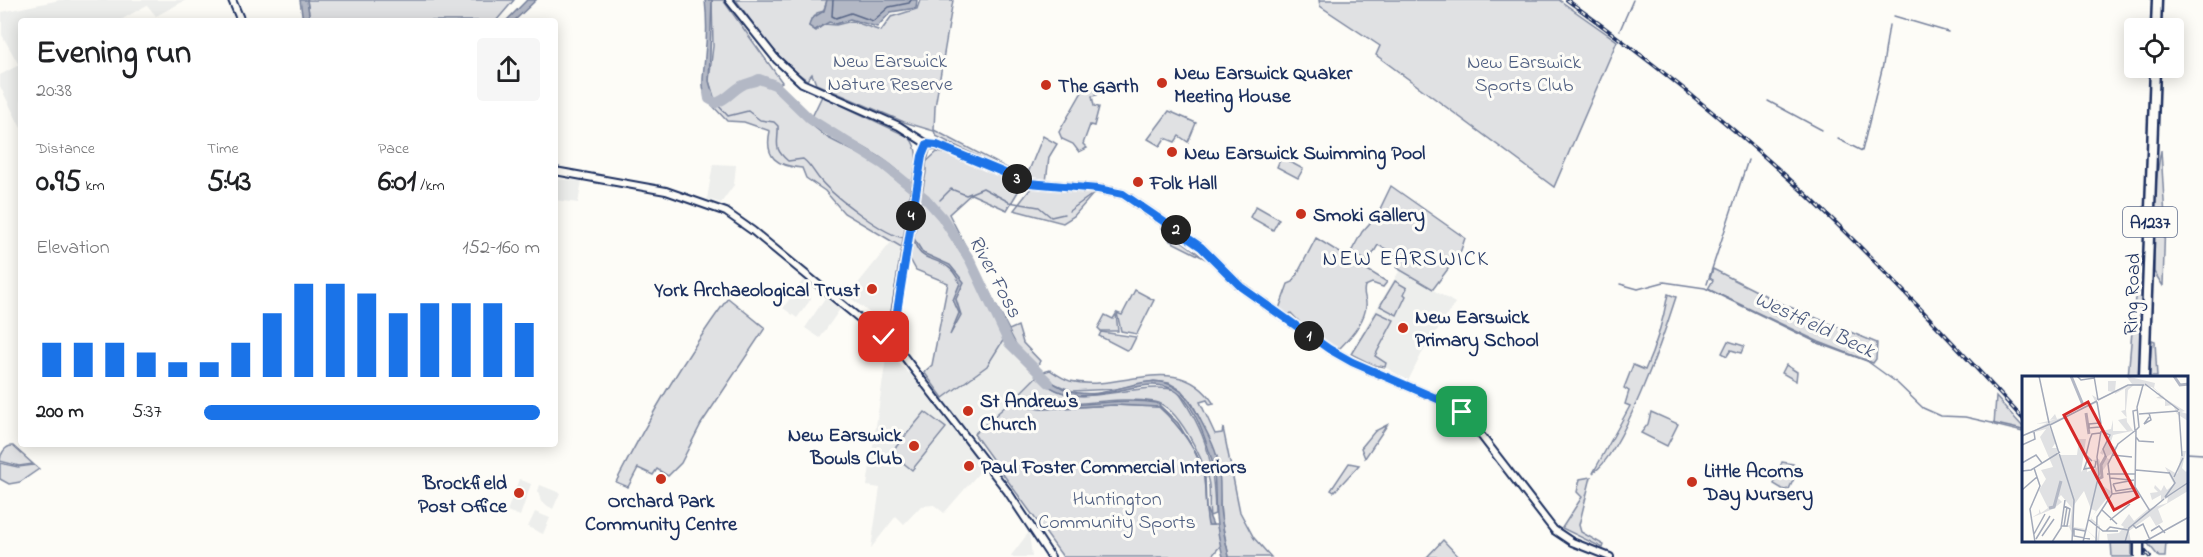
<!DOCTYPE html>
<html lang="en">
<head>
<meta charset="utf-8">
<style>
	body { margin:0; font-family:"Indie Flower",sans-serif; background:#f6f6f6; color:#202124; height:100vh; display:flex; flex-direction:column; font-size:22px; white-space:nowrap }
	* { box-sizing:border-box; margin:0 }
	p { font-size:20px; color:#757577 }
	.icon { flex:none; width:33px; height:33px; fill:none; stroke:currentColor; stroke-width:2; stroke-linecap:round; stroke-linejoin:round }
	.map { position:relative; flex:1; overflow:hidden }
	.side { position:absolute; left:18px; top:18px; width:540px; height:429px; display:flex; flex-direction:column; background:#fff; border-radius:6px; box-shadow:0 3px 15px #0003 }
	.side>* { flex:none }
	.controls { position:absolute; left:2124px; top:18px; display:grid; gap:12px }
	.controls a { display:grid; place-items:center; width:60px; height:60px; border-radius:6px; background:#fff; box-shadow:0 3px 15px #0003; font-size:30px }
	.pin { position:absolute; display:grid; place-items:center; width:51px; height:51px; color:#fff; margin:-26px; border-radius:12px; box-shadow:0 3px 9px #0006 }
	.km { position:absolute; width:30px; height:30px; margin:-15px; border-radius:50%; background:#222; color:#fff; font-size:16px; line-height:30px; text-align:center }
	.round { display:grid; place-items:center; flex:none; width:63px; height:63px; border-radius:6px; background:#f6f6f6 }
	.summary { display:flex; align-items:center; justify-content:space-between; height:102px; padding:0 18px }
	h1 { font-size:33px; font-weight:700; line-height:45px }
	.stats { display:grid; grid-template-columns:repeat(3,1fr); gap:9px; height:102px; padding:6px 18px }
	.stats div { display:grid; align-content:center }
	.stats b { font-size:30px; font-weight:700 }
	.stats small { font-size:16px; font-weight:400 }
	.stats p { font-size:16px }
	.chart { height:168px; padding:12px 18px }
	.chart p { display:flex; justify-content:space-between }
	.chart svg { width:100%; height:108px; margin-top:6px; stroke:#1a73e8; stroke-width:6 }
	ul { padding:0 18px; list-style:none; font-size:20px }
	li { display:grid; grid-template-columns:96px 72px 1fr; align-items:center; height:45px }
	li i { height:15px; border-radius:8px; background:#1a73e8 }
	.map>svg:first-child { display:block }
</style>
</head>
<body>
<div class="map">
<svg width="2203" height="557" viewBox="0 0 2203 557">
	<rect width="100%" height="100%" fill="#fdfcf7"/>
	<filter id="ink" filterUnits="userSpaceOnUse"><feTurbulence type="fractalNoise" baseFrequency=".0167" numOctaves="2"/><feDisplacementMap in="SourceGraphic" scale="12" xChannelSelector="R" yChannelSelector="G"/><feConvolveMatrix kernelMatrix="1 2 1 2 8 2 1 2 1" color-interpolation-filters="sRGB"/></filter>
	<g filter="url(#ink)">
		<!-- built -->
		<g fill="#edeeec">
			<path d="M60 0H186L156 16 147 5 119 21H21V128L0 86V75L19 65 2 35V12Z"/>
			<path d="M713 164 736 165 734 185 721 203 707 199Z"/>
			<path d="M556 179 582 181 578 203 555 200Z"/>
			<path d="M892 241 903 248 890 319 884 324 848 296Z"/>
			<path d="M1400 270 1455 303 1421 355 1408 381 1385 367 1357 357 1351 351Z"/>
			<path d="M803 280 811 288V299L797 318 783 308Z"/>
			<path d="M825 298 840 309 820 338 805 328Z"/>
			<path d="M1009 331 1040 373 974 434 958 431 984 467 944 513 934 505 921 506 904 524 896 516 871 548 880 488 867 486 887 352 916 380 924 372 943 398 987 366Z"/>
			<path d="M519 479 531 484 520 516 507 511Z"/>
			<path d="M540 485 560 493 553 509 541 502 538 491Z"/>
			<path d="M535 512 550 518 543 534 528 527Z"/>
			<path d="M1029 532 1032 557H1010Z"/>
		</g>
		<!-- green -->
		<g fill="#e0e1e3" stroke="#7e88a0" stroke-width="1.5">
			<path d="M307 0H514L496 21H310Z"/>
			<path d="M712 0H723L782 82 779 84 762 77 740 84 726 96 715 100 709 81 713 46Z"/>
			<path d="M736 0H827L824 11 817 13 809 26 816 31 824 24 836 25 852 21 881 31 891 17 917 9 920 0H953L935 107 934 130 1026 178 1043 136 1057 144 1049 157 1046 182 1025 180 936 136 934 131 904 122 816 84 812 74 807 80C777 60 757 29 736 0Z"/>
			<path d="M1319 0H1559L1617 41 1554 187 1376 55 1380 46 1320 6Z"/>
			<path d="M759 80 773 86 808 122 828 138 873 161 910 191 903 248 844 213 825 191 806 178 802 168C777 166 764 158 770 131L744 122 727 121 712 105Z"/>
			<path d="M1086 85 1094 88 1097 95 1092 96 1094 106 1099 107 1094 126 1090 125 1083 144 1087 148 1079 152 1073 144 1062 139 1059 132Z"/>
			<path d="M822 96 909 137C922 152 915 170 911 187 899 161 838 134 811 119Z"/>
			<path d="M1169 111 1196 123 1188 142 1179 136 1175 142 1165 138 1160 146 1148 139Z"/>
			<path d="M2161 150 2165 218 2163 286 2154 272V194Z"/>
			<path d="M937 152 949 154 1022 185 1007 210 971 194 949 214 1009 330 1018 326 1023 343 1040 361 1036 369 1021 354 1009 331 987 366 943 398 924 372 932 365 948 283 916 270 910 259 926 172V162Z"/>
			<path d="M1281 157 1303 169 1298 178 1277 167Z"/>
			<path d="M1391 186 1465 238 1460 253 1433 289 1397 268 1403 258 1378 245 1368 262 1351 252 1362 232 1377 215Z"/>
			<path d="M1032 187 1095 192 1074 216 1063 223 1014 210Z"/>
			<path d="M1256 206 1279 219 1273 230 1250 217Z"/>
			<path d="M1161 226 1206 259 1170 241Z"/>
			<path d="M1316 238 1387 282 1383 287 1372 283 1365 286C1362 294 1367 298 1366 306 1365 321 1350 338 1340 348H1335L1307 330 1291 313 1289 315 1279 309 1288 284 1293 282Z"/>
			<path d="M1713 269 1780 303 1877 343 1876 359 1873 363 1819 342 1708 289 1713 280 1710 278Z"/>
			<path d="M1395 281 1407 288 1404 294 1406 296 1397 315 1380 306Z"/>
			<path d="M2143 283 2139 377H2128L2136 286Z"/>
			<path d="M1135 290 1154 300 1137 334 1121 331 1117 313 1122 315Z"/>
			<path d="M1668 294 1676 297C1664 335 1623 453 1593 473L1630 406 1625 404 1629 391 1624 388 1633 365 1645 370C1656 346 1663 321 1668 294Z"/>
			<path d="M728 298 765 328 701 424 681 463 668 476 657 469 653 475 638 468 628 487 616 482C651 414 683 360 728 298Z"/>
			<path d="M1377 312 1394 320 1375 356 1386 363 1385 367 1373 365 1351 354Z"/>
			<path d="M1116 314 1118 331H1101L1098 328 1105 315 1113 319Z"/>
			<path d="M1101 332 1136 337 1130 349 1126 350 1099 336Z"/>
			<path d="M2152 340 2155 341 2157 377H2149Z"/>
			<path d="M1728 341 1744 346 1741 353 1731 350 1727 356 1722 353Z"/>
			<path d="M1786 365 1797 372 1796 381 1782 373Z"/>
			<path d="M1050 370C1056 374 1063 379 1070 381 1121 393 1178 349 1214 404L1210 405 1207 400 1200 402 1215 434 1222 433 1223 428 1240 512 1254 538 1271 557H1229L1221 517 1217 457 1193 405 1181 390 1169 383 1154 381 1116 389 1072 391 1053 383 1040 373Z"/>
			<path d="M1037 376C1075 417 1130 379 1177 390 1207 433 1214 462 1215 514L1210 516C1208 504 1211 491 1208 480 1203 459 1178 406 1155 402 1107 394 1062 413 1012 401Z"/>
			<path d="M1996 397 2023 427V432L1994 425Z"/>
			<path d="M1008 404 1041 409 1114 405 1159 407C1178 424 1200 452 1204 478 1206 494 1204 509 1209 525H1217L1221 545 1211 557H1063L974 434Z"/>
			<path d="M925 412 946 428 912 470 891 453Z"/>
			<path d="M1651 412 1678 424 1667 446 1641 433 1648 424Z"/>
			<path d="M1387 425 1365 458 1361 448 1375 431Z"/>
			<path d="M13 446 33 464 19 466 0 461C0 455 5 445 13 446Z"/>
			<path d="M1782 462 1793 464 1798 470 1789 489 1784 490 1774 484Z"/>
			<path d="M0 463 18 467 34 465 39 469 20 482 9 484 0 479Z"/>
			<path d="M1349 463 1359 465 1334 492 1331 490Z"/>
			<path d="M1591 477 1579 525 1581 532 1604 545 1603 548 1562 528 1582 497 1577 492 1580 479Z"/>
			<path d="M1443 540 1459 557H1427Z"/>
			<path d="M2145 540 2166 541 2165 557H2159Z"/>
			<path d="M2111 541H2128L2132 544V557H2112Z"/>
		</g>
		<!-- water -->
		<g fill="#b3b8c5" stroke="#76819c" stroke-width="1.5">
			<path d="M300 0H307L310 21H303Z"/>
			<path d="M527 0H536L514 21H506Z"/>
			<path d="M705 0H712L709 81 715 102 712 105C698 91 704 74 705 56 707 38 707 18 705 0Z"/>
			<path d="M827 0H917L916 8 891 12 877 27 850 19 836 24 829 22 815 30 809 26 811 19 824 11Z"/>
			<path d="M913 237 923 253 950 265 964 282 956 299 961 315 950 335 959 313 953 300 960 283C957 277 953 270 948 267 931 255 919 263 913 237Z"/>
			<path d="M1040 373C1048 379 1056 386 1067 390 1119 409 1164 343 1200 419 1206 431 1214 444 1217 457 1221 473 1220 491 1220 507 1221 524 1226 541 1229 557H1223C1220 544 1217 530 1216 516 1214 496 1217 476 1211 457 1205 437 1194 404 1177 392 1142 366 1083 424 1037 376Z"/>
			<path d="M1012 401C1060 415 1108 395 1157 403L1178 423 1196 453 1205 474 1206 508 1213 525H1208C1205 509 1206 495 1204 478 1200 452 1178 424 1159 407L1114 405 1041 409 1008 404Z"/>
		</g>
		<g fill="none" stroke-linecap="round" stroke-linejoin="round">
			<!-- shore -->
			<path stroke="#586687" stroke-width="1.5" d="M833 0 832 16 836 18 851 13 873 21 889 7 909 3 911 0"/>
			<!-- stream -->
			<g stroke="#76819c" stroke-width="1.5">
				<path d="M1894 16 1948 32"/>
				<path d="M1620 30 1633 0"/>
				<path d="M1768 101 1822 130"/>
				<path d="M716 103 728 116 748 111 760 120 774 122 778 126C779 144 772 147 788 161L803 159C811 165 814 173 821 181 834 196 886 237 905 238"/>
				<path d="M1838 139 1862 151 1883 65 1889 25"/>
				<path d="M940 200 951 189 966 195 983 188 1009 202 1039 207 1051 217 1064 214"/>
				<path d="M1069 211 1090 196"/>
				<path d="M1620 284 1638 289 1664 282 1705 288 1818 343 1867 361 1896 382 1923 408 1941 416 1965 417 2023 430"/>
				<path d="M1707 284 1748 160"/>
				<path d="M2186 453 2203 454"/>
			</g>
			<!-- river -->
			<path stroke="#b3b8c5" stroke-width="10" d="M708 93 709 99 716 103C728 99 731 92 741 86 747 82 753 83 759 79L775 85 810 119 884 165 926 199 942 217 970 260 1009 343 1049 383"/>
			<defs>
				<g id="minor">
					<path d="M232 0 241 21"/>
					<path d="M729 0 776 59 802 83 899 126 927 144 946 148 1029 183 1098 189 1123 194 1201 247 1241 287 1329 349 1352 362 1454 406 1473 425 1554 530 1572 542 1610 557"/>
					<path d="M555 171 666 191 726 212 753 231 865 323 884 334"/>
					<path d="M892 332 919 172 927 144"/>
					<path d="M892 341 1008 492 1051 557"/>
				</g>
				<g id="highway">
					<path d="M2156 28 2157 0"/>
					<path d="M2144 377 2155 68"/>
				</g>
			</defs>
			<!-- minor casing -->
			<use href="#minor" stroke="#1b2f5e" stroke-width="10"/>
			<!-- highway casing -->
			<use href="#highway" stroke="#1b2f5e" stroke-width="13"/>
			<!-- minor -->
			<use href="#minor" stroke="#fdfcf7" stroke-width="6"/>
			<!-- highway -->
			<use href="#highway" stroke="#fdfcf7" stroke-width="8"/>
			<defs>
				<g id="rail">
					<path d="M1567 0C1661 68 1752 141 1835 222 1900 286 1962 352 2023 419"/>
					<path d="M2135 540 2150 557"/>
				</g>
			</defs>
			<!-- rail casing -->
			<use href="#rail" stroke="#1b2f5e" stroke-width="4"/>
			<!-- rail -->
			<use href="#rail" stroke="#fdfcf7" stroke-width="1.5" stroke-dasharray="4.5" stroke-linecap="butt"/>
			<defs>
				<path id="highway-bridge" d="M2139 557V540"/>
			</defs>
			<!-- highway-bridge casing -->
			<use href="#highway-bridge" stroke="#1b2f5e" stroke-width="13" stroke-linecap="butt"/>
			<!-- highway-bridge -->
			<use href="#highway-bridge" stroke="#fdfcf7" stroke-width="8"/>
		</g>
	</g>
	<g fill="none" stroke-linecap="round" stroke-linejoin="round" filter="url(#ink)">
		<defs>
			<path id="route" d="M884 337 886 332H892L895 324 922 156 927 144 937 145 1029 183 1098 189 1123 194 1201 247 1241 287 1329 349 1352 362 1454 406 1462 412"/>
		</defs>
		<!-- route casing -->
		<use href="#route" stroke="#fff" stroke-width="12"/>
		<!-- route -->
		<use href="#route" stroke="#1a73e8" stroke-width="8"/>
	</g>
	<!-- markers -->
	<g fill="#c8321e" stroke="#fdfcf7" stroke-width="2">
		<circle cx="1162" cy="83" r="6"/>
		<circle cx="1046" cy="85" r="6"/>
		<circle cx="1172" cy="152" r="6"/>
		<circle cx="1138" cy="182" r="6"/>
		<circle cx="1301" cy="214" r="6"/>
		<circle cx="872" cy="289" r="6"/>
		<circle cx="1403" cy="328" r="6"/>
		<circle cx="968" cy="411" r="6"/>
		<circle cx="914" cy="446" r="6"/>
		<circle cx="969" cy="466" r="6"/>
		<circle cx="661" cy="479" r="6"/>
		<circle cx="1692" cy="482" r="6"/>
		<circle cx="519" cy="493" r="6"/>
	</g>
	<g text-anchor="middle" stroke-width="6" stroke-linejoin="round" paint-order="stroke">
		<!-- shield labels -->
		<rect fill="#fdfcf7" stroke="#5f6c8c" stroke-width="1.5" x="2123" y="207" width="54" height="30" rx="4.5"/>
		<g font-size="18" font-weight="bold" fill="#1b2f5e">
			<text x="2150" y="228">A1237</text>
		</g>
		<!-- park labels -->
		<g font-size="20" fill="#4c5c7f" stroke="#fdfcf7">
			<text x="890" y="67">New Earswick<tspan x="890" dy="23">Nature Reserve</tspan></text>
			<text x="1524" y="68">New Earswick<tspan x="1524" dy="23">Sports Club</tspan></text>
			<text x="1117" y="505">Huntington<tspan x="1117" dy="23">Community Sports</tspan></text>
		</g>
		<!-- poi labels -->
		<g font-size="20" font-weight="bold" fill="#1b2f5e" stroke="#fdfcf7" text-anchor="start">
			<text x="1174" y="79">New Earswick Quaker<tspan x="1174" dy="23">Meeting House</tspan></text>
			<text x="1058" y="92">The Garth</text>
			<text x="1184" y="159">New Earswick Swimming Pool</text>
			<text x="1150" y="189">Folk Hall</text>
			<text x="1313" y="221">Smoki Gallery</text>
			<text x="860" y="296" text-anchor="end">York Archaeological Trust</text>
			<text x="1415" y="323">New Earswick<tspan x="1415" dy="23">Primary School</tspan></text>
			<text x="980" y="407">St Andrew's<tspan x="980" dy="23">Church</tspan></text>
			<text x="902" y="441" text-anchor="end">New Earswick<tspan x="902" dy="23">Bowls Club</tspan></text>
			<text x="981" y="473">Paul Foster Commercial Interiors</text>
			<text x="1704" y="477">Little Acorns<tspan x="1704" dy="23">Day Nursery</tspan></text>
			<text x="507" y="489" text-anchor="end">Brockfield<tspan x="507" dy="23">Post Office</tspan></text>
			<text x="661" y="507" text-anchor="middle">Orchard Park<tspan x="661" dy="23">Community Centre</tspan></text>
		</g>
		<!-- street labels -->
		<g font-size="20" fill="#1b2f5e" stroke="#fdfcf7">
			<text transform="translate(2131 294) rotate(-88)" y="7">Ring Road</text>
		</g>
		<!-- water labels -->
		<g font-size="21" font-style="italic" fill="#49587d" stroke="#fdfcf7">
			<text transform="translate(996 276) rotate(62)" y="7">River Foss</text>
			<text transform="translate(1815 324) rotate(25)" y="7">Westfield Beck</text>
		</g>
		<!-- quarter labels -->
		<g font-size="22" letter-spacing="1.5" fill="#1b2f5e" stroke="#fdfcf7">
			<text x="1406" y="265">NEW EARSWICK</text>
		</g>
	</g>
	<!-- overview -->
	<g transform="translate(2022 376)">
		<rect width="166" height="166" fill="#fdfcf7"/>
		<path d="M104 0 133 7 132 12 141 20 144 23 163 35 159 36 166 38V45L155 38 151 29 143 30V23L134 22 140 19 133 18 137 17 131 12 130 11 112 9 106 14 104 34 105 46 114 59 110 55 91 59 88 69 94 71 93 76 84 81 88 84 74 105 90 116 69 142 78 150 77 166 65 154 52 153 51 159 47 151H40L48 149 50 132 39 119 36 122 40 126 31 133 9 142 17 137V133L19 137 26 132 17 114 24 103 19 94 31 91 18 61 24 53 13 56V59L9 56 25 47 14 48 26 45 23 29 27 45 34 43 28 44 33 38 35 43 43 41 27 50 34 66 30 72H36L35 79H55L57 63H64L59 96 65 89V96L76 91 71 84 77 83 79 88 83 83 82 77 81 79 78 77 89 59 80 55 89 53 91 44V55H105L96 44 105 42 99 35 103 34V13L107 10 93 18V16L77 24 75 23 76 30 74 27 55 35 73 25 70 19 77 23 91 16 86 15V5H94L93 15 110 8ZM62 115 69 133 74 135 68 144 77 150H74L77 153 75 163 64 153 52 151V129ZM160 75H164L160 92 164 96 166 94V115L136 133 141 146 134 150 128 140 107 155 109 166H86L85 158 97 157 102 151 99 149 107 138 112 145 126 133 145 127 146 122 139 124V119L130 124 128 117 136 116 132 112 133 109 139 115 142 109 145 114 152 108 143 91 155 98Z" fill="#e0e1e3" fill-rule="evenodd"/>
		<path fill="none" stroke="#b3b8c5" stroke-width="3" d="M49 0 61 29M152 0 158 9 167 8M64 37 67 58M76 103 80 101 79 89 84 80M27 132 32 131 39 105"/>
		<path fill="none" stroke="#a3aaba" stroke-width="1.5" d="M17 0 27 47M55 0 59 4 72 2M72 0 76 24M123 8 157 34M76 24 106 9H122M75 26 79 48M157 36 160 80M127 37 129 44 122 48 127 41M117 38 156 35M28 49 52 124 50 166M28 49 75 25M78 51 67 52V48L77 47 79 51M113 54 111 35 115 34M114 54 113 111 128 135M114 54 117 51 115 31 121 9M79 55 88 59 81 73 84 81M0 60 28 48M114 61 117 65 132 66M0 69 13 63 12 56M90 79 110 81M66 82 62 93 73 91 74 85M70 85 64 79 68 63 70 58 78 57M0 87 14 79 20 87M12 92 18 110 8 133 13 166M114 94 147 97M0 95 9 94 38 76M85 98H113M152 101 161 82M88 102 109 104M91 108 94 115 113 112M91 108 112 104M0 114 15 101M90 118 112 115M143 121 153 107 147 96M143 122 167 106M80 134 95 148M67 144 81 155H96M88 144 108 128M111 149 114 152 121 148 128 164M40 150H45L48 133 42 130M42 150 45 131M63 155 52 153V160L68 163M84 155 88 151 106 154M129 155 137 150 143 157M12 158 23 138M20 160 32 143M14 163 28 140M30 166 39 152 43 124M61 166 77 98 75 81 79 55M74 166 75 141 90 118 86 88 96 68 114 54M103 166 107 152 142 123M122 166 167 141"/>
		<path fill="#d62828" fill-opacity="0.15" stroke="#d62828" stroke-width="3" d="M66 26 116 121 92 134 42 39Z"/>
		<rect width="166" height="166" fill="none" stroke="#1b2f5e" stroke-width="3"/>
	</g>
</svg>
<div class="controls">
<a><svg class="icon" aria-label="locate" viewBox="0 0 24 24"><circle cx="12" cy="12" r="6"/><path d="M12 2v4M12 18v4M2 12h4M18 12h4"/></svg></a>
</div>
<div class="pin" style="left:1462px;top:412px;background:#1e9e55"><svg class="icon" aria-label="arrive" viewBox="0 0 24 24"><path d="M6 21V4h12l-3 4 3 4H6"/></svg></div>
<div class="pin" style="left:884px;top:337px;background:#d93025"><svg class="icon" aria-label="check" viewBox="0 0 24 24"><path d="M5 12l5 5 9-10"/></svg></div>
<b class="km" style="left:1309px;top:336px">1</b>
<b class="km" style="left:1176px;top:230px">2</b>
<b class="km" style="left:1017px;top:179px">3</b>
<b class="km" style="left:911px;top:216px">4</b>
<section class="side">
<div class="summary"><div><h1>Evening run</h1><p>20:38</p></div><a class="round"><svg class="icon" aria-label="share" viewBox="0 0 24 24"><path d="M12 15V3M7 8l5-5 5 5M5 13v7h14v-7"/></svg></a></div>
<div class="stats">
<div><p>Distance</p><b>0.95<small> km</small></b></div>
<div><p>Time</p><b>5:43</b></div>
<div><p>Pace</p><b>6:01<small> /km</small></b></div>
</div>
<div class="chart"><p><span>Elevation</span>152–160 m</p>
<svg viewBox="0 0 160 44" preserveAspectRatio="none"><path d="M5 44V30M15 44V30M25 44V30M35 44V34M45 44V38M55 44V38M65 44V30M75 44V18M85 44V6M95 44V6M105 44V10M115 44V18M125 44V14M135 44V14M145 44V14M155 44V22"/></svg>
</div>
<ul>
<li><b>200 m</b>5:37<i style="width:100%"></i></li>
</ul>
</section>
</div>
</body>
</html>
